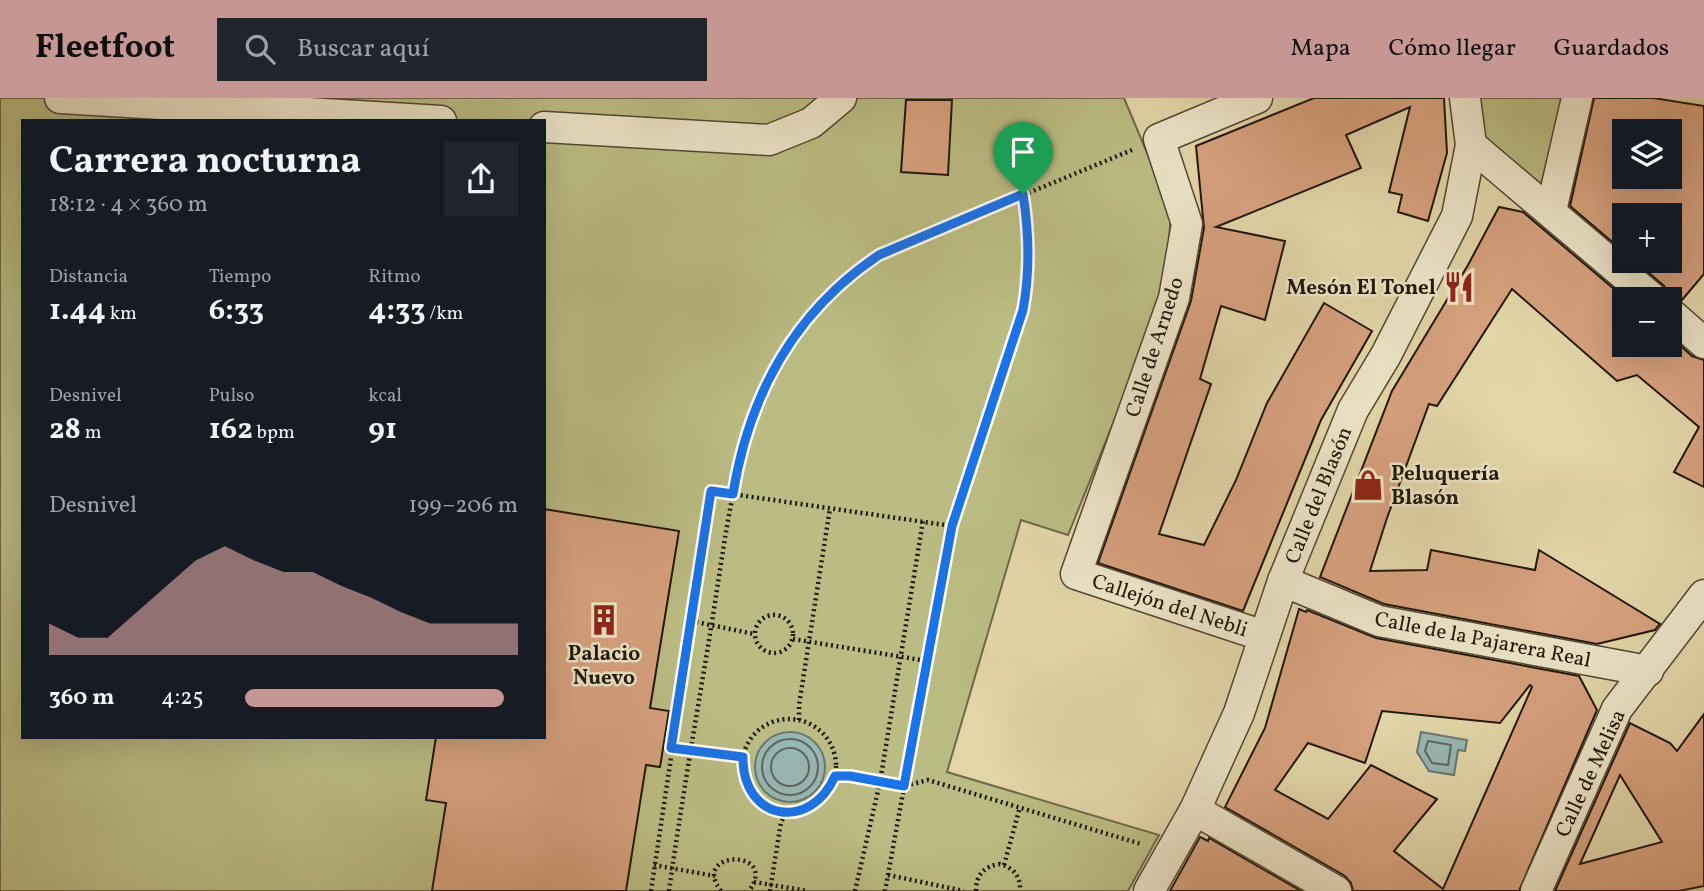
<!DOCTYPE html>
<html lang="es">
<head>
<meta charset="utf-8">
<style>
	body { margin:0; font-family:Vollkorn,serif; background:#20242c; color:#f1f3f6; height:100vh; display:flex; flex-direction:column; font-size:26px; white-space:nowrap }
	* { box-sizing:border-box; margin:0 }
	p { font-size:23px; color:#9ea1a6 }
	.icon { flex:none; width:38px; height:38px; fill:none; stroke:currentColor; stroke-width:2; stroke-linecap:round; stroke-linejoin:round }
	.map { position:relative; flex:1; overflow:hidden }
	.sheet { position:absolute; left:21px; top:21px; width:525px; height:620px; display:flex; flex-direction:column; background:#171b24; border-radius:0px; box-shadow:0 7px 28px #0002 }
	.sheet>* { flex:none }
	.tools { position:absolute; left:1612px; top:21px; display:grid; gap:14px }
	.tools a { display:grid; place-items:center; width:70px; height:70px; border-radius:0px; background:#171b24; box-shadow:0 7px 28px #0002; font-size:35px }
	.pin { position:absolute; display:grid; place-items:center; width:60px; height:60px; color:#fff; margin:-72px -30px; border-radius:50% 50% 50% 0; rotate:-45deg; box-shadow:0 0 7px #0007 }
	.pin .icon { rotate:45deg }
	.round { display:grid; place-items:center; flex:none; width:74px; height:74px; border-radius:0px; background:#20242c }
	.summary { display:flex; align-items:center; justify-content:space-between; height:119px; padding:0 28px }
	h1 { font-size:38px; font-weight:700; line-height:52px }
	.figures { display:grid; grid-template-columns:repeat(3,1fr); gap:10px; height:119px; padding:7px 28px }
	.figures div { display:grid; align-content:center }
	.figures b { font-size:30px; font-weight:700 }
	.figures small { font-size:19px; font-weight:400 }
	.figures p { font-size:19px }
	.chart { height:196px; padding:14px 28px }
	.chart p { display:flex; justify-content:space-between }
	.chart svg { width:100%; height:126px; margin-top:7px; fill:#c59692; opacity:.7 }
	ul { padding:0 28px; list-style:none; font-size:23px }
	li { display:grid; grid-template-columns:112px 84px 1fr; align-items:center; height:52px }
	li i { height:18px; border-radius:9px; background:#c59692 }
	header { display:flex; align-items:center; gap:42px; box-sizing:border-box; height:98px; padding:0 35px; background:#c59692; color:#111 }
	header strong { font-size:33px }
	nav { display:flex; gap:38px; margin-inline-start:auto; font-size:24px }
	.search { width:490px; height:63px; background:#20242c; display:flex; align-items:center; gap:18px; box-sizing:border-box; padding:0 24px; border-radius:0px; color:#9ea1a6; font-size:26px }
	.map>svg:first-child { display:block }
</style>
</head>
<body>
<header>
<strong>Fleetfoot</strong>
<div class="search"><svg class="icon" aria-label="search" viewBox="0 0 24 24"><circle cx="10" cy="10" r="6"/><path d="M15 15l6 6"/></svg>Buscar aquí</div>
<nav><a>Mapa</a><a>Cómo llegar</a><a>Guardados</a></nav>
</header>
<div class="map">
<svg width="1704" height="793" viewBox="0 0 1704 793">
	<rect width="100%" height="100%" fill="#e2d6a9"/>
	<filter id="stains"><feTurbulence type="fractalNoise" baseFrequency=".00286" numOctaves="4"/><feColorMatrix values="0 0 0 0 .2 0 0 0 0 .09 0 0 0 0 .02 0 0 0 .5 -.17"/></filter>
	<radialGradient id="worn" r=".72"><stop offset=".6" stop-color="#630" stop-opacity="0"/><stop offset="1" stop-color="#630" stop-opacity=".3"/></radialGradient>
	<!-- green -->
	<g fill="#bbbc83" stroke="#6e6a48" stroke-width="2" fill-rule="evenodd">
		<path d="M0 0H1124L1171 112 1166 194 1068 437 1021 422 947 674 1159 737 1128 793H0ZM23 23H544V639H23Z"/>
		<path d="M1471 0H1565L1545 92 1478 37Z"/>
	</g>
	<!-- water -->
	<g fill="#98b7b3" stroke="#687770" stroke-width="2">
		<circle cx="790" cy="669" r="35"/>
		<path d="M1421 634 1467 642 1465 653 1458 652 1454 677 1429 673 1417 654Z"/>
	</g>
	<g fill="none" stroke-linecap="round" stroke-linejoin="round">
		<!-- shore -->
		<g stroke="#5c6760" stroke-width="2">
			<circle cx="790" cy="669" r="28"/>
			<path d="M1428 643 1451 647 1448 667 1432 665 1425 653Z"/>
			<circle cx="790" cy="669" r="19"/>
		</g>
	</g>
	<!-- building -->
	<g fill="#d6a17d" stroke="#21170c" stroke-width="2" fill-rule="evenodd">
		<path d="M1314 0H1444L1447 55 1428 123 1398 114 1402 97 1389 94 1410 9 1346 37 1361 70 1216 129 1285 143 1265 222 1221 208 1200 281 1211 286 1159 436 1204 447 1236 382 1267 305 1324 205 1372 233 1321 322 1243 513 1098 465 1191 203 1204 130 1196 48Z"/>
		<path d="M1594 0H1653L1704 8V176L1682 202 1670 198 1664 188 1635 163H1670V117H1624V154L1570 108ZM1624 33H1670V79H1624Z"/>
		<path d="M906 2H952L948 77 901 74Z"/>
		<path d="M1499 109 1523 114 1626 201H1624V247H1670V238L1692 258 1704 262V389L1674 374 1699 329 1637 277 1617 283 1512 191 1437 308 1429 306 1387 420 1370 473 1427 472 1431 452 1535 472 1539 452 1660 526 1655 532 1597 546 1384 506 1320 479 1392 293 1468 167Z"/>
		<path d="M544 411 679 433 650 610 669 613 660 669 646 667 626 793H432L446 705 426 702 436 639H544Z"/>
		<path d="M1299 511 1306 514 1307 512 1376 540 1579 578 1597 612 1519 793H1353L1351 785 1345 778 1225 709 1265 630ZM1530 587 1532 589 1443 791 1394 753 1437 701 1371 667 1328 721 1275 692 1308 645 1365 665 1382 613 1500 625Z"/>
		<path d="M1704 616V788L1679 793H1555L1630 625 1670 645 1677 653ZM1620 677 1662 744 1580 766Z"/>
		<path d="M1200 739 1208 743 1209 740 1301 793H1170Z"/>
	</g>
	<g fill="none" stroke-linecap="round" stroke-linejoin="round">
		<defs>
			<g id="minor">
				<path d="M60 0 441 23"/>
				<path d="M1257 0 1159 41 1187 126 1174 200 1076 476 1264 538"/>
				<path d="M544 29 769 42 811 25 841 0"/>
				<path d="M1471 47 1653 201"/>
				<path d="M1551 113 1577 0"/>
				<path d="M1670 215 1704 245"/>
				<path d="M1283 483 1379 523 1648 573"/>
				<path d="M1195 712 1336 793"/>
				<path d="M1149 793 1195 712 1239 615 1283 483 1353 312 1386 257 1457 118 1471 47 1465 0"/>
				<path d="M1536 793 1617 611 1704 497"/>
			</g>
		</defs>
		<!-- minor casing -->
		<use href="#minor" stroke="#514733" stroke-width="33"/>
		<!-- path -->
		<g stroke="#21170c" stroke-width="4.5" stroke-dasharray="2 3.5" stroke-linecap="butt">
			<path d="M952 428 1022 212 1027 170V122L1023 96"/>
			<circle cx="774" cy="536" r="19"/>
			<path d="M691 523 754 536"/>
			<path d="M793 541 927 563"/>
			<circle cx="789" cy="668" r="47"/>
			<path d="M799 622V607L830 410"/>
			<path d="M671 650 743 659"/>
			<path d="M835 678H850L904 688 928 682 1141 746"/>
			<path d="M654 767 715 778"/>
			<path d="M1004 767 1020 709"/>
			<path d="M888 777 964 793"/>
			<path d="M754 784 808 793"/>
			<path d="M651 793 711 393 952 428 885 793"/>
			<path d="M669 793C681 707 696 621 710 536 735 384 740 251 879 157L1132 52"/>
			<path d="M721 793C689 752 780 750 749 793"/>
			<path d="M770 793 781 724 787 714"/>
			<path d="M855 793 880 684 923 423"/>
			<path d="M976 793C976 777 984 768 1000 766 1014 770 1021 779 1020 793"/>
		</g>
		<!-- minor -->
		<use href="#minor" stroke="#ece4c7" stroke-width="30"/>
	</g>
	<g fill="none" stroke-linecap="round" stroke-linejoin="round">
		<defs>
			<path id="route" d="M1023 96C1029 134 1030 174 1023 212L952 428 904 688 850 678H835C810 735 742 722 743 659L671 650 711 393 733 396C749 297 795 213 879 157Z"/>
		</defs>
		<!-- route casing -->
		<use href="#route" stroke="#fff" stroke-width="14"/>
		<!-- route -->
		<use href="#route" stroke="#1a73e8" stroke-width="9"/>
	</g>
	<!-- icons -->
	<defs>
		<symbol id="restaurant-bare" viewBox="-9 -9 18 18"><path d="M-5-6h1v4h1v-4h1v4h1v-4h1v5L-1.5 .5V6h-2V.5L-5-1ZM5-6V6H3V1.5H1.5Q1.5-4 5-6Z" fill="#8f2418" stroke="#ece4c7" stroke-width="2.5" paint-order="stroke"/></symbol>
		<symbol id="shop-bare" viewBox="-9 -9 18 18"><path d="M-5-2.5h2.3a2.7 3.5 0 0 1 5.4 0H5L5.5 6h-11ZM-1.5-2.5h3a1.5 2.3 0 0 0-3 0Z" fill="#8f2418" stroke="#ece4c7" stroke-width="2.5" paint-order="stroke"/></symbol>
		<symbol id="building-bare" viewBox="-9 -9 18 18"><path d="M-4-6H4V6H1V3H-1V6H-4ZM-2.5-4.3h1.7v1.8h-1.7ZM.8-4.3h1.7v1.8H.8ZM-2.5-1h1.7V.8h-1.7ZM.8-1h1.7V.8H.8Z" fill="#8f2418" stroke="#ece4c7" stroke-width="2.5" paint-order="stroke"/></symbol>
	</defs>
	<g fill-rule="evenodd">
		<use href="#restaurant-bare" x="1437" y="167" width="44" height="44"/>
		<use href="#shop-bare" x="1346" y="365" width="44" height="44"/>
		<use href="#building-bare" x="582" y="500" width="44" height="44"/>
	</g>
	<g text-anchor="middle" stroke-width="5" stroke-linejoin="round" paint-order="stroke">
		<!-- poi labels -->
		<g font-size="21" font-weight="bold" fill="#21170c" stroke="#ece4c7" text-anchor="end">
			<text x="1436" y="196">Mesón El Tonel</text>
			<text x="1391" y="382" text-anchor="start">Peluquería<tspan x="1391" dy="24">Blasón</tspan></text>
			<text x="604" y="562" text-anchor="middle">Palacio<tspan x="604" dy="24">Nuevo</tspan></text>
		</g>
		<!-- street labels -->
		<g font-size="21" fill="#21170c" stroke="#ece4c7">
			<text transform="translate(1154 249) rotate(-72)" y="7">Calle de Arnedo</text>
			<text transform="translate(1318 397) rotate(-68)" y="7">Calle del Blasón</text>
			<text transform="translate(1170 507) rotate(18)" y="7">Callejón del Nebli</text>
			<text transform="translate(1483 541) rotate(11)" y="7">Calle de la Pajarera Real</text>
			<text transform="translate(1590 675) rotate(-65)" y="7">Calle de Melisa</text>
		</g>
	</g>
	<rect width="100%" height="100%" filter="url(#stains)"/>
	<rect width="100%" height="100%" fill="url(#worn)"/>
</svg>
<div class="tools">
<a><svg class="icon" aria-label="layers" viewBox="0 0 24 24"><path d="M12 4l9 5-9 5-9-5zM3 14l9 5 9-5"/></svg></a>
<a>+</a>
<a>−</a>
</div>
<div class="pin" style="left:1023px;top:96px;background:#1e9e55"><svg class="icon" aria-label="arrive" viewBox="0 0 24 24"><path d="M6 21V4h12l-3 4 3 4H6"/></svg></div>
<section class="sheet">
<div class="summary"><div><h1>Carrera nocturna</h1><p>18:12 · 4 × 360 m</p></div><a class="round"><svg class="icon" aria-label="share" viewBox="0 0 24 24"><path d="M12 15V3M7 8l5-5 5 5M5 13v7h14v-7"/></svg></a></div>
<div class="figures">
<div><p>Distancia</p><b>1.44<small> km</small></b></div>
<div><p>Tiempo</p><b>6:33</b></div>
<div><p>Ritmo</p><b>4:33<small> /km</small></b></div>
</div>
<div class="figures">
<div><p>Desnivel</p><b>28<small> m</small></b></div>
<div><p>Pulso</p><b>162<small> bpm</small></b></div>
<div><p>kcal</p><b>91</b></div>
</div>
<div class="chart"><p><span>Desnivel</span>199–206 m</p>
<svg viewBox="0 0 160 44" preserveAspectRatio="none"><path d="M0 44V33L10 38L20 38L30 29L40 20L50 11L60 6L70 11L80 15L90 15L100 20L110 24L120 29L130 33L140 33L150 33L160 33V44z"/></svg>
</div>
<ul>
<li><b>360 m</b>4:25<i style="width:95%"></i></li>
</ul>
</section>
</div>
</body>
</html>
